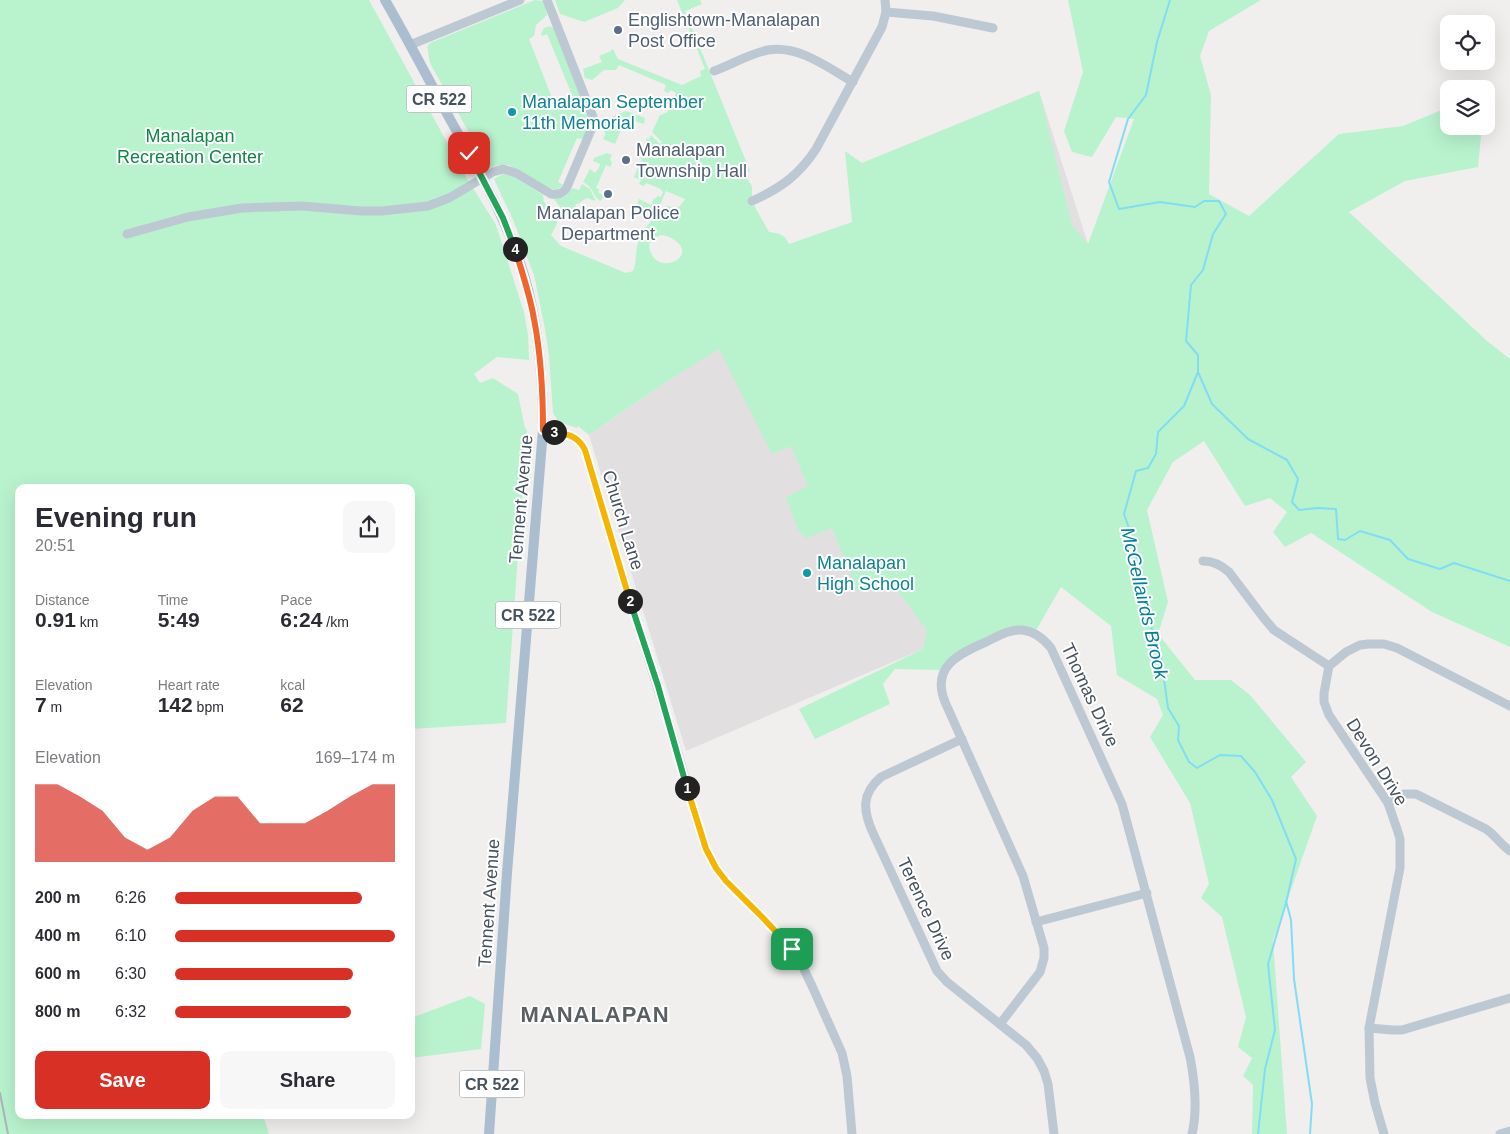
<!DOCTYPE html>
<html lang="en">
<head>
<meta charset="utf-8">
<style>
	body { margin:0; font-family:Arial,sans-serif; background:#f7f7f7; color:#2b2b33; height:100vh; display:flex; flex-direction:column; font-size:19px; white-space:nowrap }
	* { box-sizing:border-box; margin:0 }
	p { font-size:16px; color:#7c7c81 }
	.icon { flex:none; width:28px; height:28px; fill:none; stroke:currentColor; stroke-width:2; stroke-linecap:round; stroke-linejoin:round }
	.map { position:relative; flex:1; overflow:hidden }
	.drawer { position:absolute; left:15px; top:484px; width:400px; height:635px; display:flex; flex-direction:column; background:#fff; border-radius:10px; box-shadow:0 5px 20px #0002 }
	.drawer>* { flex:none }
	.tools { position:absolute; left:1440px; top:15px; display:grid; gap:10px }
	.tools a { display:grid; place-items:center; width:55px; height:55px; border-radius:10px; background:#fff; box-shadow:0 5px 20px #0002; font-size:25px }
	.pin { position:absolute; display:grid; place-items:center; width:42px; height:42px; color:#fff; margin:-21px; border-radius:10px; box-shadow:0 2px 8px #0006 }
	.km { position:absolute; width:25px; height:25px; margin:-12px; border-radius:50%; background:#222; color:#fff; font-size:14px; line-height:25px; text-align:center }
	.round { display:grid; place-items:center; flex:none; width:52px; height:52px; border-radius:10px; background:#f7f7f7 }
	.head { display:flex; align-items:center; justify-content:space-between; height:85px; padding:0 20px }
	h1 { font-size:28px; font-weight:800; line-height:38px }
	.figures { display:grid; grid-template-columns:repeat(3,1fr); gap:8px; height:85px; padding:5px 20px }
	.figures div { display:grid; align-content:center }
	.figures b { font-size:21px; font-weight:800 }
	.figures small { font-size:14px; font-weight:400 }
	.figures p { font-size:14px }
	.chart { height:140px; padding:10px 20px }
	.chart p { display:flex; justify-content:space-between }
	.chart svg { width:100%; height:90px; margin-top:5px; fill:#d93025; opacity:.7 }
	.button { display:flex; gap:10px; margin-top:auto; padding:10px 20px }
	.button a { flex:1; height:58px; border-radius:10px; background:#d93025; color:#fff; font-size:20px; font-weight:800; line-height:58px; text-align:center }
	.button a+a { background:#f7f7f7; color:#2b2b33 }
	ul { padding:0 20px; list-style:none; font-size:16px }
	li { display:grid; grid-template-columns:80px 60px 1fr; align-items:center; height:38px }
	li i { height:12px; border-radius:6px; background:#d93025 }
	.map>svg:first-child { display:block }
</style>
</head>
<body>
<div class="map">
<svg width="1510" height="1134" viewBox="0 0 1510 1134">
	<rect width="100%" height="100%" fill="#f1eeee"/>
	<!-- education -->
	<path fill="#e2dfe0" d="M1039 91 1088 244 923 649 686 751 589 435 663 384 719 348 862 249V163Z"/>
	<!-- green -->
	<g fill="#b8f3ce" fill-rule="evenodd">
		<path d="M0 0H369L466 177 496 225 524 312 528 335 529 360 497 357 474 374 480 383 493 378 518 394 525 428 527 430 506 723 411 729V488H19V1115H263L269 1134H0Z"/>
		<path d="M535 0 542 1 545 4 547 15 536 25 534 36 529 39 552 98 561 101 570 110 583 108C592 117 587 129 583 139L577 138 558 182 563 185 556 190 549 188 509 165H498L489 168 431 65C428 59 429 51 427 47L430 43Z"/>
		<path d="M555 0H625L618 8 584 22 560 14Z"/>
		<path d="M677 0H700L702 4 685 11 750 171 744 174 752 186V198L755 207 769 232C778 233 785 234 789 244L852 222 845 151 862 163 1039 91 1072 225 1088 244 1134 119 1116 117 1092 157 1072 152 1064 131 1083 72 1068 0H1261L1209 31 1200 56 1211 95 1209 194 1249 216 1339 134 1403 126 1449 107V126H1482L1478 167 1405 181 1349 212 1487 341 1510 359V647L1432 612 1311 533 1285 547 1273 532 1287 512 1270 498 1245 506 1204 441 1173 462 1147 510 1168 602 1158 634 1195 680H1231L1250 695 1306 762 1291 777 1317 816 1273 941 1287 1134H1252L1253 1085 1243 1076 1252 1058 1238 1047 1246 1017 1222 917 1201 898 1209 884 1190 803 1150 737 1163 715 1157 699 1117 675 1111 626 1061 587 1035 632H1008L939 670 895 669 883 684 890 704 815 739 799 709 923 649 927 630 892 584 858 593 832 528 806 538 798 530 786 497 808 486 791 446 772 454 719 349 663 384 589 435 578 426 577 428 559 422 553 413 549 356 545 329 534 275 514 222 494 179 503 174 511 175 543 195 544 202 558 219 556 226 551 235 561 246 626 273 633 271C637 262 635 253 638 243 640 232 655 216 664 208L667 206 676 208 680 206 685 199 666 191 659 207 651 214V211L637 204 639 199 651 205 654 198 656 199 657 196 661 197 663 192 661 190V189L646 183 644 186 639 184 641 180 634 177 642 159 636 157 639 149 643 150 647 148 648 145 646 140 647 138 649 139 651 135 660 144 662 142 652 132 660 115C672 113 672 102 676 93L671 90 668 93 664 91 666 85 619 65 616 70H604L592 80 585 78 583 69 602 62 599 56 611 51V50L613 49 618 59 682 85 701 76 700 71 705 69ZM662 235C668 236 672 238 676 241 699 259 651 279 649 244L656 237Z"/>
		<path d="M550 26 554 29 580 95 579 98 573 102 568 101 567 97 572 95 547 34 542 36 541 34 544 28Z"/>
		<path d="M626 111 645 118 644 124 631 120 629 121 630 123 625 121 615 144 603 139 605 135 602 121Z"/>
		<path d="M607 153 612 155 610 159 612 163 610 167 606 165 596 188 600 190 598 191 599 193 605 196 600 201C592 195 595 189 583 182L590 169 595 173 599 168 600 164 593 161 594 158Z"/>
		<path d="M582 184 590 189 595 199V201L587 198 575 205 577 210C567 219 560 207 554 199L566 196 572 188 579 190Z"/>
		<path d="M470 996 485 1004 481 1049 411 1058V1018Z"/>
	</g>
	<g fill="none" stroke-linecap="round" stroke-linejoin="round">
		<!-- stream -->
		<g stroke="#81ddf3" stroke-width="2">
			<path d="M1170 0 1157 42 1146 95 1128 119 1109 182 1119 209 1160 202 1195 207 1204 201H1219L1226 214 1213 234 1203 270 1191 285 1186 341 1198 355V372L1184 406 1158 432 1156 454 1148 468 1136 471 1124 514 1136 548V580L1161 657 1168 708 1179 726 1178 740 1189 762 1197 768 1220 755 1241 756 1255 772 1272 800 1296 859 1286 903 1268 964 1275 1030 1265 1069 1258 1134"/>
			<path d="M1198 372 1212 404 1248 439 1287 460 1298 479 1292 502 1299 510 1317 508 1336 509 1338 539 1345 540 1360 531 1390 540 1408 559 1440 569 1454 563 1510 581"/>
			<path d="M1286 901 1291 920 1294 979 1312 1104 1310 1134"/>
		</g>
		<!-- minor -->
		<g stroke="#bdc9d2" stroke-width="9">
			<path d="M886 12 933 16 993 28"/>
			<path d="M410 45 520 0"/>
			<path d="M714 71C730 65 752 53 768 50 799 45 827 67 853 82"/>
			<path d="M752 201C781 188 799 175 816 149L882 27 886 12 885 0"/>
			<path d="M127 234 188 217 242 208 302 206 361 211H382L428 206 449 198 493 172 503 169 516 173 551 194C558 195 564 193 567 187L591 130 593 117 547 0"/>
			<path d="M543 430C560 433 576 432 585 450L623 578 678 753 697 821 706 849 716 868 726 881 780 936 792 949 800 961 812 986 842 1053 847 1076 852 1134"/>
			<path d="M1203 561C1213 561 1221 565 1229 572L1263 617 1274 630 1329 666"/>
			<path d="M962 739 881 777C861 794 863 811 873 833L937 971 947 982 1026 1045 1037 1058 1044 1071 1048 1084 1054 1134"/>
			<path d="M1388 803 1404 794H1416L1486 829C1495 835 1501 845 1510 851"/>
			<path d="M1036 922 1147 893"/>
			<path d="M1000 1024 1040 972 1044 958V948L1023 876 945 702C931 667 958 654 986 642 997 637 1009 629 1022 630 1034 631 1043 638 1051 648L1122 804 1190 1057C1195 1083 1198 1109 1192 1134"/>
			<path d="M1369 1028 1392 1030H1402L1510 998"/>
			<path d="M1384 1134 1375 1103 1370 1078 1369 1028 1400 868V839L1397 829 1388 803 1329 715 1324 702V693L1329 666 1346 652 1360 645 1368 644H1384L1397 648 1510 706"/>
			<path d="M1500 1134 1510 1131"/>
		</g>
		<!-- major -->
		<path stroke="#abbed0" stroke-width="10" d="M385 0C408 40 429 80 451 121 479 171 507 220 524 275 539 325 543 378 543 430L507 873 489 1134"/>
		<!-- rail -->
		<path stroke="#b0b3b9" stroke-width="2" d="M0 1093 8 1134"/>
	</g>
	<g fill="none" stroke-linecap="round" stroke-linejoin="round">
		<defs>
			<path id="split-1" d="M687 788 706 849 716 868 726 881 764 919 792 949"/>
			<path id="split-2" d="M630 601 658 686 687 788"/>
			<path id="split-3" d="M554 432C568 434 578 436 585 450L630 601"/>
			<path id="split-4" d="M515 249C522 272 530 295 534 319 541 355 543 393 543 430L554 432"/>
			<path id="split-5" d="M469 153 503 218 515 249"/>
		</defs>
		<!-- split-1 casing -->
		<use href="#split-1" stroke="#fff" stroke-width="10"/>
		<!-- split-2 casing -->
		<use href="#split-2" stroke="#fff" stroke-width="10"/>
		<!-- split-3 casing -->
		<use href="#split-3" stroke="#fff" stroke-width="10"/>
		<!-- split-4 casing -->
		<use href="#split-4" stroke="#fff" stroke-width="10"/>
		<!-- split-5 casing -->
		<use href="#split-5" stroke="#fff" stroke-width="10"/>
		<!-- split-1 -->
		<use href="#split-1" stroke="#f5b400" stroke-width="6"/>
		<!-- split-2 -->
		<use href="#split-2" stroke="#22a559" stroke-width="6"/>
		<!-- split-3 -->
		<use href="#split-3" stroke="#f5b400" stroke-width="6"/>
		<!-- split-4 -->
		<use href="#split-4" stroke="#f0652b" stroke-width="6"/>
		<!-- split-5 -->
		<use href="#split-5" stroke="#22a559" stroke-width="6"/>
	</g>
	<!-- markers -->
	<g fill="#5c6f8a" stroke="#fff" stroke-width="2">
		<circle cx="618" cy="30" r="5"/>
		<circle cx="626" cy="160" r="5"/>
		<circle cx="608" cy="194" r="5"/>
	</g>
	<g fill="#0f9aa8" stroke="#fff" stroke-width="2">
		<circle cx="512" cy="112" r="5"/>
		<circle cx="807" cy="573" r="5"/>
	</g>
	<g text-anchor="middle" stroke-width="4" stroke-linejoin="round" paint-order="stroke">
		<!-- shield labels -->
		<g fill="#fff" stroke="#7d868e" stroke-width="1">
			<rect x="406.5" y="85.5" width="65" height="27" rx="4"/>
			<rect x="495.5" y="601.5" width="65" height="27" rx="4"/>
			<rect x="459.5" y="1070.5" width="65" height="27" rx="4"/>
		</g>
		<g font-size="16" font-weight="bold" fill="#45525d">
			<text x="439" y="105">CR 522</text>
			<text x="528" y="621">CR 522</text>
			<text x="492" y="1090">CR 522</text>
		</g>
		<!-- service labels -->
		<g font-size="18" fill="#4e5e75" stroke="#fff" text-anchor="start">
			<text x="628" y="26">Englishtown-Manalapan<tspan x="628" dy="21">Post Office</tspan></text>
			<text x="636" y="156">Manalapan<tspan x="636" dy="21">Township Hall</tspan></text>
			<text x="608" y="219" text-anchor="middle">Manalapan Police<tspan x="608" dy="21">Department</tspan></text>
		</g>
		<!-- culture labels -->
		<g font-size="18" fill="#0d838f" stroke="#fff" text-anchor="start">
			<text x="522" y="108">Manalapan September<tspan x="522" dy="21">11th Memorial</tspan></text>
			<text x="817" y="569">Manalapan<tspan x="817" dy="21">High School</tspan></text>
		</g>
		<!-- park labels -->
		<g font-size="18" fill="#0f8548" stroke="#fff">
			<text x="190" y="142">Manalapan<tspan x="190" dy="21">Recreation Center</tspan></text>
		</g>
		<!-- street labels -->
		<g font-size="18" fill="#45525d" stroke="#fff">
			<text transform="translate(521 499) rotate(-85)" y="6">Tennent Avenue</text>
			<text transform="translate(623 520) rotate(73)" y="6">Church Lane</text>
			<text transform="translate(1090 695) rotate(65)" y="6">Thomas Drive</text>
			<text transform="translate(1377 762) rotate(58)" y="6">Devon Drive</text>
			<text transform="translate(489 903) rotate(-86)" y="6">Tennent Avenue</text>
			<text transform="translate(926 909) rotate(65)" y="6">Terence Drive</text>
		</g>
		<!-- water labels -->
		<g font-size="19" font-style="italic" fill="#037f9c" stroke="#fff">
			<text transform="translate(1145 603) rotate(77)" y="7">McGellairds Brook</text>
		</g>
		<!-- district labels -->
		<g font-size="22" font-weight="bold" letter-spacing="1" fill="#5a5f64" stroke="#fff">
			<text x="595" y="1022">MANALAPAN</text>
		</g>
	</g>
</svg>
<div class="tools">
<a><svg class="icon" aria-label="locate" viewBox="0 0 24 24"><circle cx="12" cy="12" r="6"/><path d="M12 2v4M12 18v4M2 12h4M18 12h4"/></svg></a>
<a><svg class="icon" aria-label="layers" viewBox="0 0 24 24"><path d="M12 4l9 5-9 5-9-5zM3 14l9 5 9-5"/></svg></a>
</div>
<div class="pin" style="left:792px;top:949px;background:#1e9e55"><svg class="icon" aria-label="arrive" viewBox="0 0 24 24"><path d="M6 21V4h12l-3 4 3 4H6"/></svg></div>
<div class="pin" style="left:469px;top:153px;background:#d93025"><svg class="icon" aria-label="check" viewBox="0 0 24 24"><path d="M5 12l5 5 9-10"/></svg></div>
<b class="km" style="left:687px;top:788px">1</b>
<b class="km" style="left:630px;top:601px">2</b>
<b class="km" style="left:554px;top:432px">3</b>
<b class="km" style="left:515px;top:249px">4</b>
<section class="drawer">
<div class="head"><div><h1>Evening run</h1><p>20:51</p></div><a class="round"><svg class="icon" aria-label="share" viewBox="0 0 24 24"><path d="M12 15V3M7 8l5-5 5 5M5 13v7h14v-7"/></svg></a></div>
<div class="figures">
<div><p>Distance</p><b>0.91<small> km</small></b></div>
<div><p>Time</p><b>5:49</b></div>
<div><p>Pace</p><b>6:24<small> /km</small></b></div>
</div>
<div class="figures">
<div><p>Elevation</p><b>7<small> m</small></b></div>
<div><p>Heart rate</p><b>142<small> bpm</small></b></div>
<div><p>kcal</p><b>62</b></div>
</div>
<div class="chart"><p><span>Elevation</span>169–174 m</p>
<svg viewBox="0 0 160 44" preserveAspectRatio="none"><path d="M0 44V6L10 6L20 12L30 19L40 32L50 38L60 32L70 19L80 12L90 12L100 25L110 25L120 25L130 19L140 12L150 6L160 6V44z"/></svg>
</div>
<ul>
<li><b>200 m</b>6:26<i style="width:85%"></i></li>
<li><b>400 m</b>6:10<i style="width:100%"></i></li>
<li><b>600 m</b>6:30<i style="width:81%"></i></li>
<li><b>800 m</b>6:32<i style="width:80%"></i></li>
</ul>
<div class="button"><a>Save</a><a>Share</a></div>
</section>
</div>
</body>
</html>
